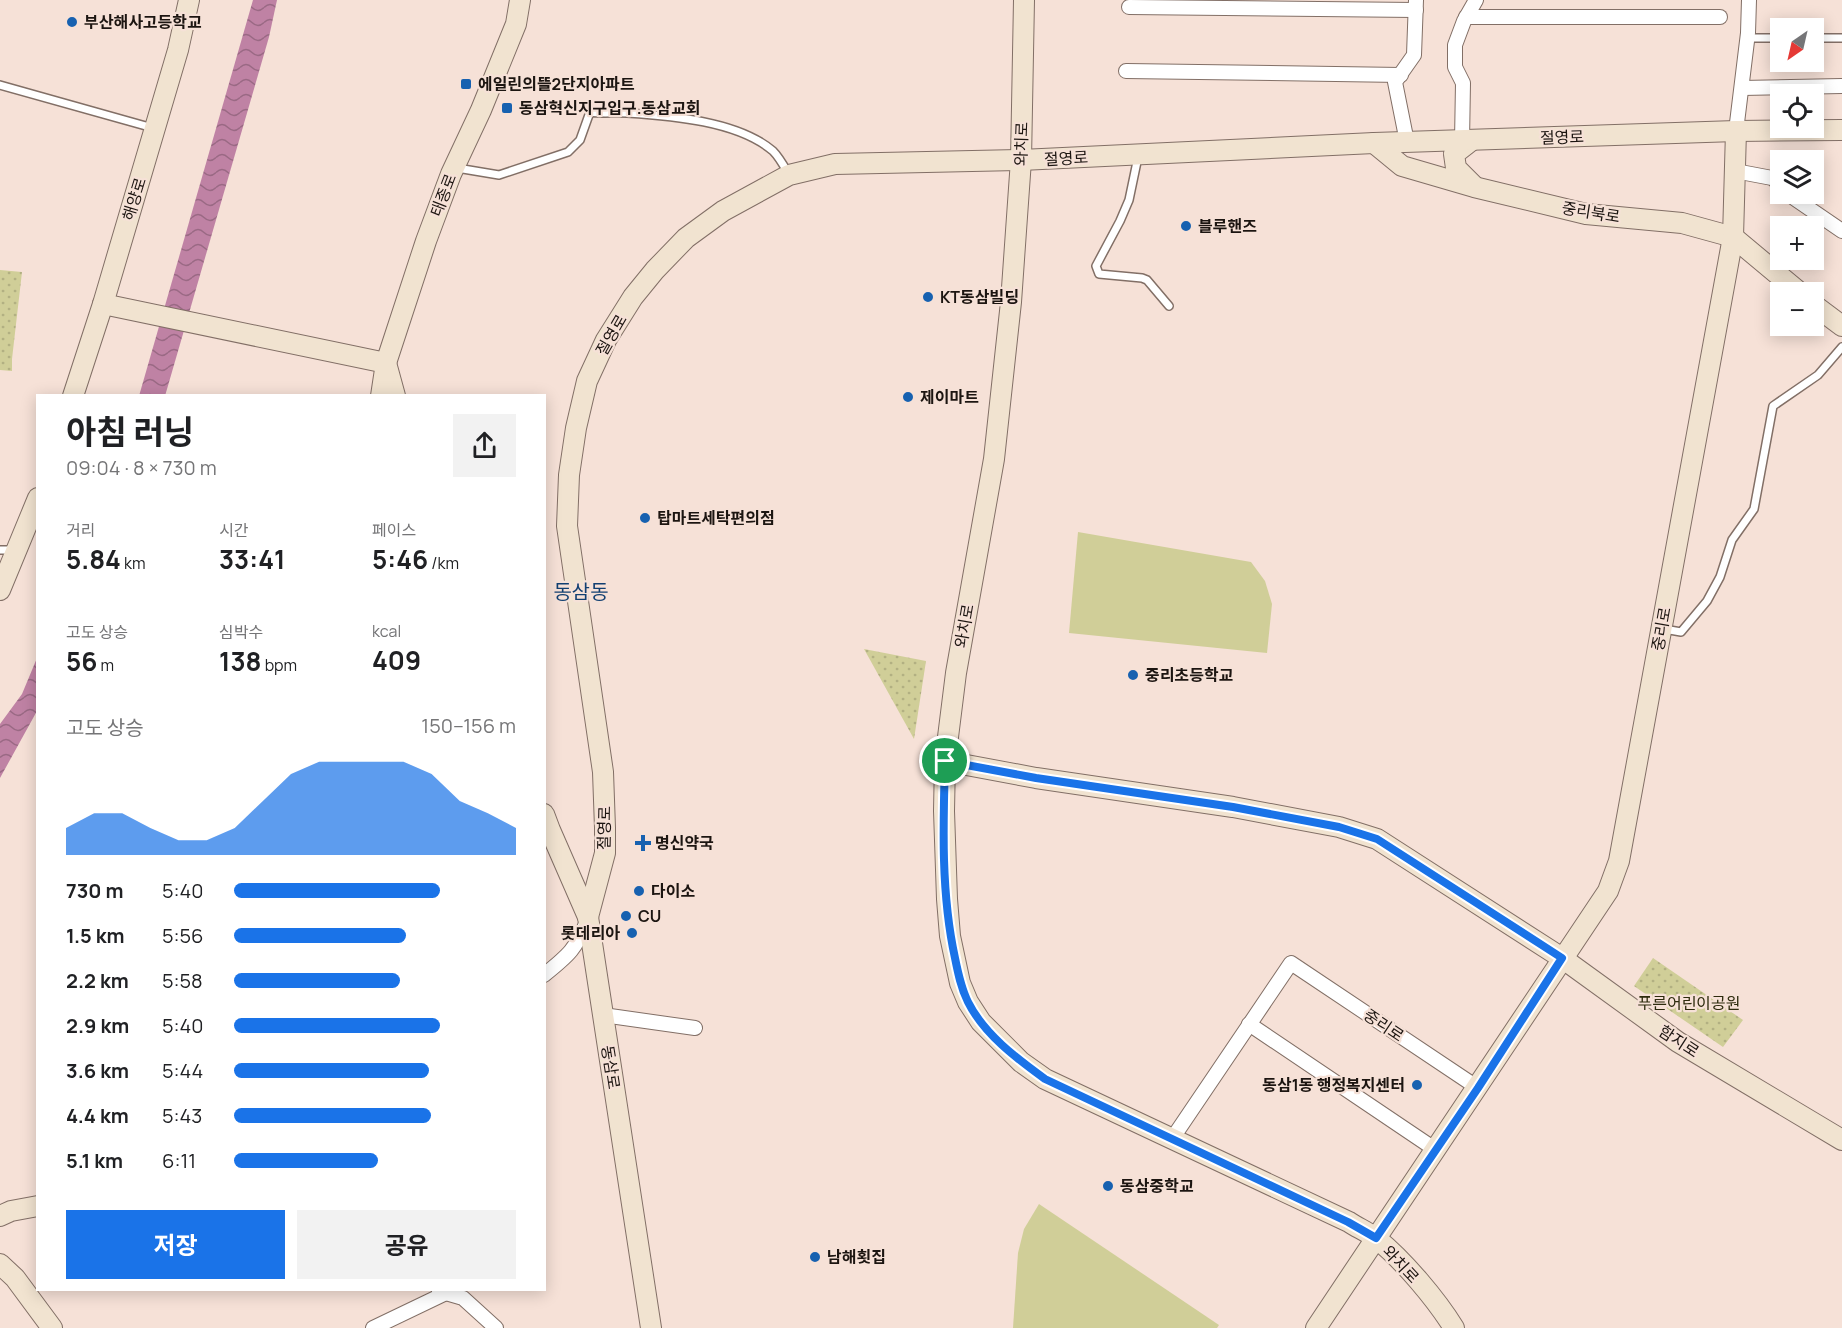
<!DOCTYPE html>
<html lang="ko">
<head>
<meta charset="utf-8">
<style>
	body { margin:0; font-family:Manrope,"Noto Sans KR",sans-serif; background:#f2f2f2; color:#202124; height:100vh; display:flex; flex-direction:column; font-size:22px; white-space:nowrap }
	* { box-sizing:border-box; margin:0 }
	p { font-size:20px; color:#757577 }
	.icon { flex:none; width:33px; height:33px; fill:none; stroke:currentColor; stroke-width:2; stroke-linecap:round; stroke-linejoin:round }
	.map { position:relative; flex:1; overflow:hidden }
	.sheet { position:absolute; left:36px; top:394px; width:510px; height:897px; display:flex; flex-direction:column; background:#fff; border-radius:0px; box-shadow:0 3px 15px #0003 }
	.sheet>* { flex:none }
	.needle { width:39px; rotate:214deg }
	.controls { position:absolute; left:1770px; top:18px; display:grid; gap:12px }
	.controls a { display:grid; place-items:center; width:54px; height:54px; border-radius:0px; background:#fff; box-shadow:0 3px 15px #0003; font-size:30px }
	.pin { position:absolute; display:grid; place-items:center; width:51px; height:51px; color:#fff; margin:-26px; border:3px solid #fff; border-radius:50%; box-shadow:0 2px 6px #0007 }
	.round { display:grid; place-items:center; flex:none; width:63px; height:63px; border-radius:0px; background:#f2f2f2 }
	.head { display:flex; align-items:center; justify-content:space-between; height:102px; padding:0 30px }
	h1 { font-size:33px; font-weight:700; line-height:45px }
	.figures { display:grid; grid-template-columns:repeat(3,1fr); gap:9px; height:102px; padding:6px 30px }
	.figures div { display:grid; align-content:center }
	.figures b { font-size:26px; font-weight:700 }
	.figures small { font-size:16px; font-weight:400 }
	.figures p { font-size:16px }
	.chart { height:168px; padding:12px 30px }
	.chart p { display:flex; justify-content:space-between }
	.chart svg { width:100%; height:108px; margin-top:6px; fill:#1a73e8; opacity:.7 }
	.action { display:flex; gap:12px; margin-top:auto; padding:12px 30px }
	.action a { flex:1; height:69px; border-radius:0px; background:#1a73e8; color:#fff; font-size:24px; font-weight:700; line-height:69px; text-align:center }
	.action a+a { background:#f2f2f2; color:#202124 }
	ul { padding:0 30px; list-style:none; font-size:20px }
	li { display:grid; grid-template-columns:96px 72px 1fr; align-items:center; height:45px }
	li i { height:15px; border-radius:8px; background:#1a73e8 }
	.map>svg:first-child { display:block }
</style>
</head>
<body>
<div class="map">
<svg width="1842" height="1328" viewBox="0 0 1842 1328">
	<defs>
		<pattern id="park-dots" width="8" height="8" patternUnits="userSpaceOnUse" patternTransform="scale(1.5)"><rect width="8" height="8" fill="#d0ce98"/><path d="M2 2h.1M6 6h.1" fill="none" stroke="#b2b082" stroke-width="1.8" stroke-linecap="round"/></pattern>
		<pattern id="water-waves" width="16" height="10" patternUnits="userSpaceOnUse" patternTransform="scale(1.5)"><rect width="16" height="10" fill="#bf82a4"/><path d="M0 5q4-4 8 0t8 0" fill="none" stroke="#9a6984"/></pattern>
	</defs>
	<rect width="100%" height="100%" fill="#f6e1d7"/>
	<!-- green -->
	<g fill="#d0ce98">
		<path d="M1078 532 1251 562 1265 581 1272 604 1267 653 1069 633Z"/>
		<path d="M1039 1204 1219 1325 1217 1328H1013L1018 1253 1024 1229Z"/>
	</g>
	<!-- park -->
	<g fill="url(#park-dots)">
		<path d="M0 270 22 272 12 359V371L0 370Z"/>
		<path d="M864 649 926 661 914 739Z"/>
		<path d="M1653 958 1743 1020 1723 1047 1634 986Z"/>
	</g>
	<!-- water -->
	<g fill="url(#water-waves)">
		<path d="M253 0H277L269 37 165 396H139Z"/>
		<path d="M37 658V711L0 778V724L22 694Z"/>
	</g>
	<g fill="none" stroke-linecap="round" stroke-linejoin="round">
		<defs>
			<g id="lane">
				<path d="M1748 38H1780"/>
				<path d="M1814 38H1842"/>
				<path d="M0 85 153 128"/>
				<path d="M1138 157 1129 200 1120 221 1096 266 1099 274 1142 278 1147 280 1169 306"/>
				<path d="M457 168 499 175 568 152 580 140 590 112C603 114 615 112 627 113 672 116 738 121 773 151 779 157 784 166 788 173"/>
				<path d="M0 550H15"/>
				<path d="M1664 629 1681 632 1707 601 1720 577 1732 540 1754 509 1773 406 1818 375 1842 347"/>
			</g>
			<g id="street">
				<path d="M1129 7 1416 10"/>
				<path d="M1466 17H1720"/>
				<path d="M1126 71 1401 75"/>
				<path d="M1742 88 1842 86"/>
				<path d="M1736 131 1748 33 1749 0"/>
				<path d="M1462 141 1463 83 1455 67V45L1464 21 1476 0"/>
				<path d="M1407 142 1395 82 1414 55 1416 0"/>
				<path d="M1735 171 1772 178 1780 184"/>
				<path d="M1788 194 1842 231"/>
				<path d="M544 975C569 955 576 949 588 919"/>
				<path d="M603 1015 695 1028"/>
				<path d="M1249 1024 1436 1150"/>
				<path d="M1172 1139 1291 963 1478 1088"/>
				<path d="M439 1291 463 1298 496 1328"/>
				<path d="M373 1328 446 1293"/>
			</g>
			<g id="secondary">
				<path d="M1024 0 1021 160 1011 302 994 459 956 673 945 761 944 811 947 899 950 936 960 983 968 1002 981 1022 1021 1062 1045 1079 1349 1222C1358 1228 1368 1232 1377 1239 1404 1261 1436 1299 1454 1328"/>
				<path d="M1472 140 1454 154 1456 168 1473 185"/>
				<path d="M1374 143 1402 166 1474 187 1586 214 1682 223 1733 237 1799 292"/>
				<path d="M103 304 386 363 395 396"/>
				<path d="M1814 305 1842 326"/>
				<path d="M73 396 103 304 178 50 189 0"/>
				<path d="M381 396 386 363 426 241 451 174 481 110 516 24 520 0"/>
				<path d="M0 590 38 498"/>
				<path d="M945 761 1036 778 1233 807 1339 827 1377 839 1562 958 1678 1042 1842 1140"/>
				<path d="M544 814 550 830 588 917 651 1328"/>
				<path d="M588 917 605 853V828L603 772 567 526 569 475 576 428 587 381 606 340 633 297 655 270 686 238 723 211 789 175 835 164 1021 160 1374 143 1736 131 1842 130"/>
				<path d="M0 1216 11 1211 38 1206"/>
				<path d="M0 1264 15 1278 52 1328"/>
				<path d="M1316 1328 1608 891 1619 861 1733 237 1736 131"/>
			</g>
		</defs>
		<!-- lane casing -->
		<use href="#lane" stroke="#826f66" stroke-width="10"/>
		<!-- street casing -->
		<use href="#street" stroke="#826f66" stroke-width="16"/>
		<!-- secondary casing -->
		<use href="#secondary" stroke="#826f66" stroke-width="22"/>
		<!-- lane -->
		<use href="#lane" stroke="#fff" stroke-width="7"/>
		<!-- street -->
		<use href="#street" stroke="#fff" stroke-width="14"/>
		<!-- secondary -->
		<use href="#secondary" stroke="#f1e3d0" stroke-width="20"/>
	</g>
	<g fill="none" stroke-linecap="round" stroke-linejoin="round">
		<defs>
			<path id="route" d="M945 761 1036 778 1233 807 1339 827 1377 839 1562 958 1478 1088 1376 1238 1348 1222 1045 1079C1016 1058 984 1034 968 1002 961 988 958 973 955 958 941 894 943 826 945 761Z"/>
		</defs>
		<!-- route casing -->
		<use href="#route" stroke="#fff" stroke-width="12"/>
		<!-- route -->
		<use href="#route" stroke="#1a73e8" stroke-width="8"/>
	</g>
	<!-- markers -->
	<g fill="#1761b0" stroke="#f6e1d7" stroke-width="2">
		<circle cx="72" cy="22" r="6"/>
		<rect x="460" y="78" width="12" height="12" rx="3"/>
		<rect x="501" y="102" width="12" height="12" rx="3"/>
		<circle cx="1186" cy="226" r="6"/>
		<circle cx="928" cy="297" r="6"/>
		<circle cx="908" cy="397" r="6"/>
		<circle cx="645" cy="518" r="6"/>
		<circle cx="1133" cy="675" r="6"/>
		<path d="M640 834h6v6h6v6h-6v6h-6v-6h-6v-6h6z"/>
		<circle cx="639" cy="891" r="6"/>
		<circle cx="626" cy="916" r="6"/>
		<circle cx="632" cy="933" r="6"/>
		<circle cx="1417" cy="1085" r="6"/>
		<circle cx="1108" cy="1186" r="6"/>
		<circle cx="815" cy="1257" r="6"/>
	</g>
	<g text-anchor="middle" stroke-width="4.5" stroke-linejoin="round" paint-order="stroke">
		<!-- poi labels -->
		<g font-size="16" font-weight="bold" fill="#1c1511" stroke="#f6e1d7" text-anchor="start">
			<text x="84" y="28">부산해사고등학교</text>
			<text x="478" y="90">에일린의뜰2단지아파트</text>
			<text x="519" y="114">동삼혁신지구입구.동삼교회</text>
			<text x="1198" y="232">블루핸즈</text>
			<text x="940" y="303">KT동삼빌딩</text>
			<text x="920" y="403">제이마트</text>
			<text x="657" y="524">탑마트세탁편의점</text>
			<text x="1145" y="681">중리초등학교</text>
			<text x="655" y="849">명신약국</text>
			<text x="651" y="897">다이소</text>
			<text x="638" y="922">CU</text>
			<text x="620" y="939" text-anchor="end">롯데리아</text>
			<text x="1405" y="1091" text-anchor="end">동삼1동 행정복지센터</text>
			<text x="1120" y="1192">동삼중학교</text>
			<text x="827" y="1263">남해횟집</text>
		</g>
		<!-- street labels -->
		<g font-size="16" fill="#1c1511" stroke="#f6e1d7">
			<text transform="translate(1562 137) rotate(-2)" y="6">절영로</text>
			<text transform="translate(1021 144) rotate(-88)" y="6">와치로</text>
			<text transform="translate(1066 158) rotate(-3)" y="6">절영로</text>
			<text transform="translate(443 195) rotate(-69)" y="6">태종로</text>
			<text transform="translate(134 199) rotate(-73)" y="6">해양로</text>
			<text transform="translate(1591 212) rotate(9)" y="6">중리북로</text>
			<text transform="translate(611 335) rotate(-60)" y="6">절영로</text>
			<text transform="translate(964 626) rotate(-80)" y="6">와치로</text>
			<text transform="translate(1661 629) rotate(-80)" y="6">중리로</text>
			<text transform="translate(604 828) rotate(-89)" y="6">절영로</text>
			<text transform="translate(1384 1025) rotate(34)" y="6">중리로</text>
			<text transform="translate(1679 1041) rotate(33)" y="6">함지로</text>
			<text transform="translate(611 1067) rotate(81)" y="6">동삼로</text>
			<text transform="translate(1401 1264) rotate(47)" y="6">와치로</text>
		</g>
		<!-- park labels -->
		<g font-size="16" fill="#2d2b0d" stroke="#f6e1d7">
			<text x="1689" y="1009">푸른어린이공원</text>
		</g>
		<!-- quarter labels -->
		<g font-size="20" fill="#113f71" stroke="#f6e1d7">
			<text x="581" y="599">동삼동</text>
		</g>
	</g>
</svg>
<div class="controls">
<a><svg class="needle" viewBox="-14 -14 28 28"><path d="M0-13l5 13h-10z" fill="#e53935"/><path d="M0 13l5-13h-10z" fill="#757577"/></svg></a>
<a><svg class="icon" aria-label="locate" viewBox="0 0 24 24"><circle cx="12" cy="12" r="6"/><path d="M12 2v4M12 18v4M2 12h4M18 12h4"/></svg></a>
<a><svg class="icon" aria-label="layers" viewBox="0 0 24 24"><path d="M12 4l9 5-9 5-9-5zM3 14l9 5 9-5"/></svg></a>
<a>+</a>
<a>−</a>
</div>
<div class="pin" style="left:945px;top:761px;background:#1e9e55"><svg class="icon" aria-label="arrive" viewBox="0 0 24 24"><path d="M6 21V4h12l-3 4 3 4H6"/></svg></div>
<section class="sheet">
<div class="head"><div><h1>아침 러닝</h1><p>09:04 · 8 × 730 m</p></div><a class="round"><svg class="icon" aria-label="share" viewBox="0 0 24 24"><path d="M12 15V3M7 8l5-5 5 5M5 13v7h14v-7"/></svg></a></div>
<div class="figures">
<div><p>거리</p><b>5.84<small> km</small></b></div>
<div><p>시간</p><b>33:41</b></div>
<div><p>페이스</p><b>5:46<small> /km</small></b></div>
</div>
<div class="figures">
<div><p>고도 상승</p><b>56<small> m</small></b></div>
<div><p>심박수</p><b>138<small> bpm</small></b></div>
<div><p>kcal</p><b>409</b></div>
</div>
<div class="chart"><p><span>고도 상승</span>150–156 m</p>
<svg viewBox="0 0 160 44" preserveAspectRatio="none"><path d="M0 44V33L10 27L20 27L30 33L40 38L50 38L60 33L70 22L80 11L90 6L100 6L110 6L120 6L130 11L140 22L150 27L160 33V44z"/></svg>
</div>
<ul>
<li><b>730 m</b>5:40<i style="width:73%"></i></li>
<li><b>1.5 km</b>5:56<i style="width:61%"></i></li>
<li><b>2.2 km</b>5:58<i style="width:59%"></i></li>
<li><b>2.9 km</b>5:40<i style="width:73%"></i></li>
<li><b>3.6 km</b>5:44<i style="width:69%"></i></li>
<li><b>4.4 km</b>5:43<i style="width:70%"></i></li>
<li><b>5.1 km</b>6:11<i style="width:51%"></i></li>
</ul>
<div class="action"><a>저장</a><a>공유</a></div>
</section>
</div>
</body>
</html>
